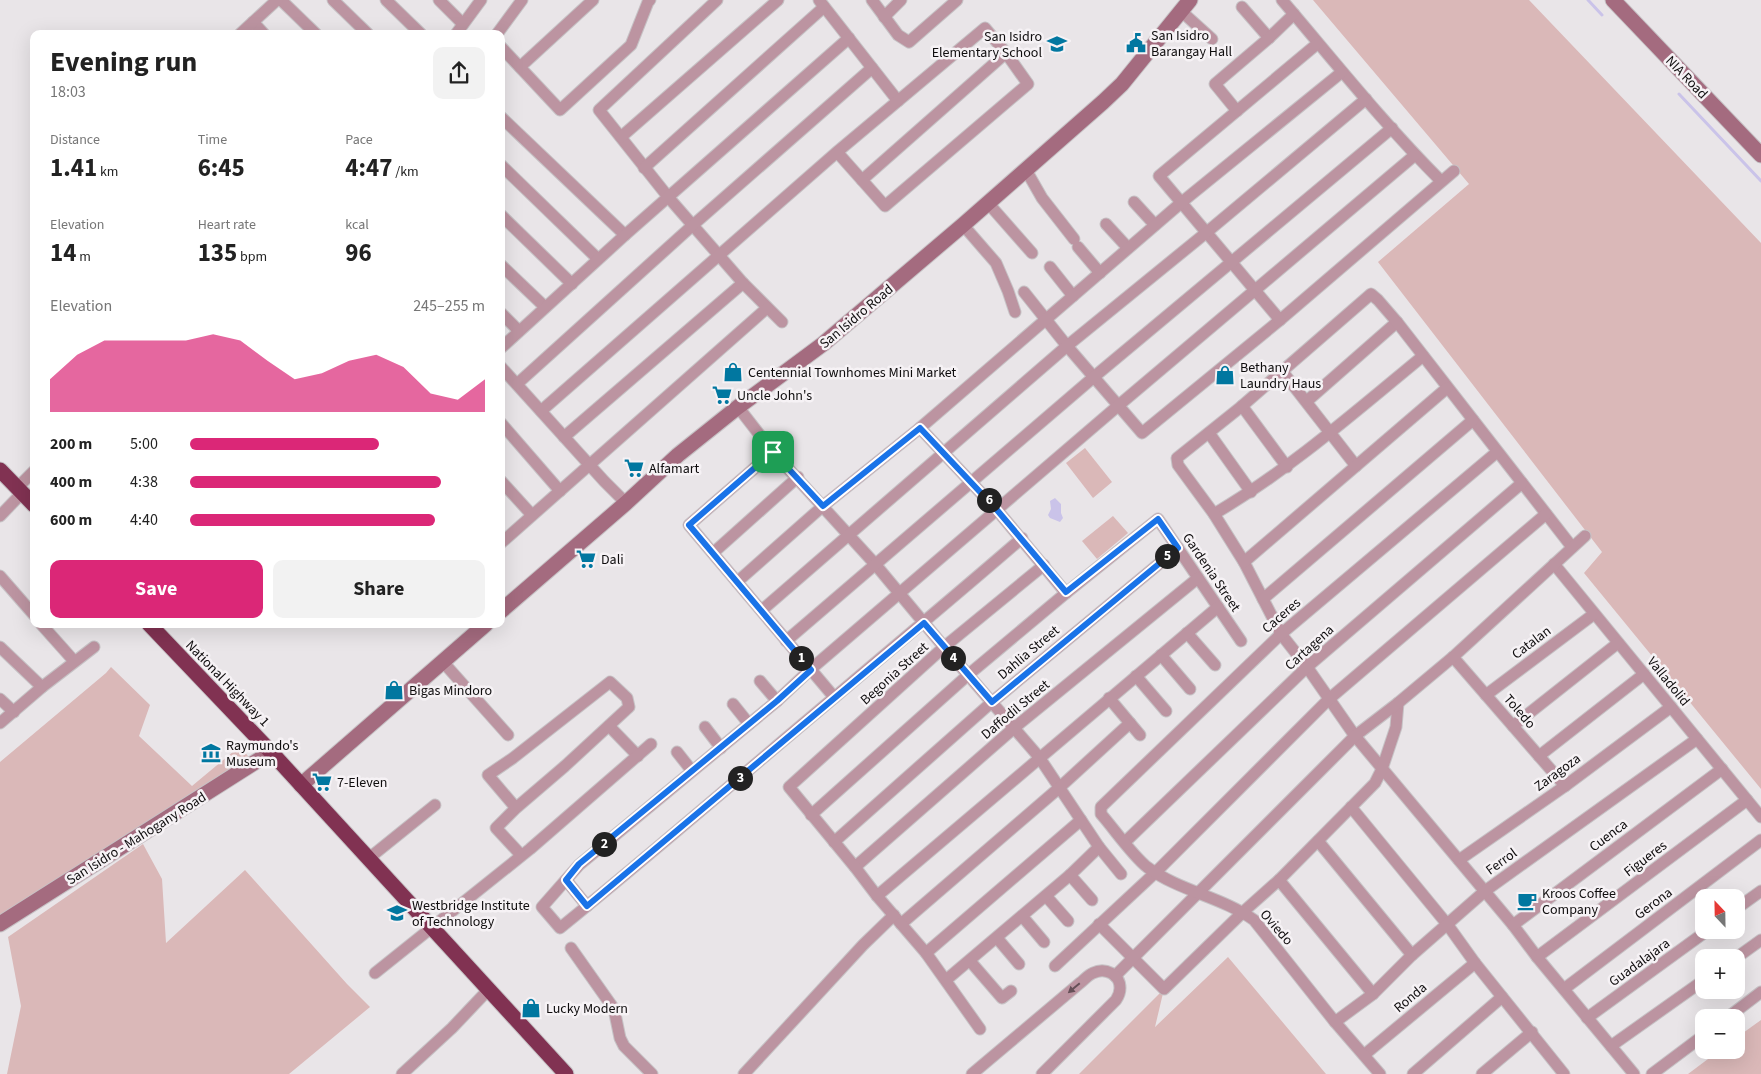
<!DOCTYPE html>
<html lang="en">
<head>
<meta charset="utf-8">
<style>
	body { margin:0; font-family:"Source Sans 3",sans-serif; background:#f2f2f2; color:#222; height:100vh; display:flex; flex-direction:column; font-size:19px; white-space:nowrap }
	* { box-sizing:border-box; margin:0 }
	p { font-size:16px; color:#767676 }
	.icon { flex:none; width:28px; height:28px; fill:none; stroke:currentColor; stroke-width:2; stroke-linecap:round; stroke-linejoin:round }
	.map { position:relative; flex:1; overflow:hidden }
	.sheet { position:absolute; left:30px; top:30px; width:475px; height:598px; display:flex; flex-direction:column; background:#fff; border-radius:10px; box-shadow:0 5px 20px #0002 }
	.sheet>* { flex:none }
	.needle { width:32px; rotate:338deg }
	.tools { position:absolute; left:1695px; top:889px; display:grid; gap:10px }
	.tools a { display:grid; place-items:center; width:50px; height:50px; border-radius:10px; background:#fff; box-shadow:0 5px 20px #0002; font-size:25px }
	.pin { position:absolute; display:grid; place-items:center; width:42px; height:42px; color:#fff; margin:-21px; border-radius:10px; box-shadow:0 2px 8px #0006 }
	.km { position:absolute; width:25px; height:25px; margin:-12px; border-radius:50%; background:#222; color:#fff; font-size:14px; line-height:25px; text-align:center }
	.round { display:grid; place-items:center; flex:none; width:52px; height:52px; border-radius:10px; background:#f2f2f2 }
	.headline { display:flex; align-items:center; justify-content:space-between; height:85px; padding:0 20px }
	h1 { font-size:28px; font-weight:700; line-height:38px }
	.stats { display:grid; grid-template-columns:repeat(3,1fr); gap:8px; height:85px; padding:5px 20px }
	.stats div { display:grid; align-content:center }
	.stats b { font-size:25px; font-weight:700 }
	.stats small { font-size:14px; font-weight:400 }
	.stats p { font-size:14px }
	.chart { height:140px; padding:10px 20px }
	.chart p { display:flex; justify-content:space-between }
	.chart svg { width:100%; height:90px; margin-top:5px; fill:#db2777; opacity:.7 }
	.button { display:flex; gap:10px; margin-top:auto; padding:10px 20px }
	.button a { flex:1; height:58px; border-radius:10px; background:#db2777; color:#fff; font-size:20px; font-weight:700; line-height:58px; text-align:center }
	.button a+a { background:#f2f2f2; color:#222 }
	ul { padding:0 20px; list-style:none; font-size:16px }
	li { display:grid; grid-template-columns:80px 60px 1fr; align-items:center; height:38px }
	li i { height:12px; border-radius:6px; background:#db2777 }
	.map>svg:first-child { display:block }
</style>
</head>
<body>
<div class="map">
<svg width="1761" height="1074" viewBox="0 0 1761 1074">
	<rect width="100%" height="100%" fill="#e9e5e8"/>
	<!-- green -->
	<g fill="#dab8b8">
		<path d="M1313 0H1529L1761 243V789L1584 573 1602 552 1378 262 1469 184Z"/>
		<path d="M1085 448 1112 482 1093 498 1066 463Z"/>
		<path d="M1113 516 1128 533 1097 559 1082 541Z"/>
		<path d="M111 667 150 705 139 736 192 786 240 746 251 760 0 919V762L106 673Z"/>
		<path d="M143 844 162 879 166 943 245 870 347 984 370 1007 289 1074H7L21 1006 8 937Z"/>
		<path d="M1228 957 1326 1074H1079L1164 989 1155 1027Z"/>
		<path d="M1761 1020V1074H1688L1720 1050H1736V1038Z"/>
	</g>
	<!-- water -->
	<path fill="#cac3e9" d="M1055 498 1061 504V513L1063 518 1060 522 1050 518 1048 515 1051 509 1050 501Z"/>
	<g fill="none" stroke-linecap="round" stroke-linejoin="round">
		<!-- stream -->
		<g stroke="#cac3e9" stroke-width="3">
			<path d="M1588 0 1602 15"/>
			<path d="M1679 94 1761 181"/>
		</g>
		<defs>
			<g id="street">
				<path d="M281 0 316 34"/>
				<path d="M333 0 368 34"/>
				<path d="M386 0 421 34"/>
				<path d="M439 0 463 24"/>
				<path d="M717 0 599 110 669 198 743 283 782 322"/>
				<path d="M819 0 898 101"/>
				<path d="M872 0 898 35 909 42 957 0"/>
				<path d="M1282 0C1334 61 1384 124 1441 181"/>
				<path d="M1242 7 1269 38"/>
				<path d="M1181 11 1212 39"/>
				<path d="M884 17 901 0"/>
				<path d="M253 22 264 34"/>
				<path d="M240 34 277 0"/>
				<path d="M456 34 481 0"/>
				<path d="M497 34 522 0"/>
				<path d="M501 47 560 110 631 45 648 2 650 0"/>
				<path d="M520 67 593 0"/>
				<path d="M1237 111 1215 84 1269 38 1294 14"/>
				<path d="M501 117 625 235"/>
				<path d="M621 137 778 0"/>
				<path d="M501 165 598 259"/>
				<path d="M644 168 824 7"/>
				<path d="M1026 170 1042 198 1074 239"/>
				<path d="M862 180 1006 53"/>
				<path d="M1134 202 1155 225"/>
				<path d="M988 203 1032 253"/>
				<path d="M501 215 572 284"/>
				<path d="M1106 224 1128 248"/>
				<path d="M963 225 996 263 1008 291 1015 312"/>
				<path d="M1078 247 1100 273"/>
				<path d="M501 265 545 307"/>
				<path d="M1050 267 1073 296"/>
				<path d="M1024 292 1067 346 1142 433 1280 320 1454 171"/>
				<path d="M501 313 519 331"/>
				<path d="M1280 320 1159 176 1317 44"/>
				<path d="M501 348 625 235 849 38"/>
				<path d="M501 367 604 481 626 503"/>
				<path d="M1282 371 1356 466"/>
				<path d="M517 384 693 225 872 68"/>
				<path d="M1307 401 1397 322"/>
				<path d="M1242 406 1287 467"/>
				<path d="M738 407 773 452 875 564 944 647 1039 757 1099 847 1121 874"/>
				<path d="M541 411 837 152 985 28 1006 53 1028 84 885 206 837 152"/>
				<path d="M501 423 560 491"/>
				<path d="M920 428 997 510 1066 593"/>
				<path d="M1209 433 1251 492"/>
				<path d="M564 437 743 283"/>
				<path d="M773 452 689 525 834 697"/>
				<path d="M501 481 532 515"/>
				<path d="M17 488 34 471"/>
				<path d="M1214 514C1289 470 1355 412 1423 356"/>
				<path d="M0 516 22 493"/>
				<path d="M1022 538C960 592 897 644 835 697 743 774 653 853 560 928L542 907 579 865 777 701 811 669 1119 405 1415 155"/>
				<path d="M501 543 767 308"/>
				<path d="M1572 547 1397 322 1378 300 1371 294 1242 406 1177 458 1178 465 1214 514 1244 562 1281 634 1307 667 1355 736 1513 925 1537 957 1634 1074"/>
				<path d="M713 553 798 477"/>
				<path d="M1244 562 1447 388"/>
				<path d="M1554 564 1761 817"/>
				<path d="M0 576 34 615"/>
				<path d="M737 582 823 506 920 428 1182 202 1342 72"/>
				<path d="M1263 599 1473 420"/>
				<path d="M762 610 1067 346 1207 232 1366 99"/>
				<path d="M41 624 74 661"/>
				<path d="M1187 633 1215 665"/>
				<path d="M786 641 1095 376 1392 128"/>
				<path d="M0 647 42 687"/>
				<path d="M1161 655 1190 689"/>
				<path d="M1453 657 1565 786"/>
				<path d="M443 662 508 735"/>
				<path d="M1136 676 1166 711"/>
				<path d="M760 681 777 701"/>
				<path d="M1486 695 1594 614"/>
				<path d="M1109 698 1140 735"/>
				<path d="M0 699 14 712"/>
				<path d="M733 704 749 724"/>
				<path d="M0 723 42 687 94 647"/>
				<path d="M609 726 638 756"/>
				<path d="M1513 726 1618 643"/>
				<path d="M705 727 721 748"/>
				<path d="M677 752 692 771"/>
				<path d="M1539 756 1644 674"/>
				<path d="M1351 807 1447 924 1475 963 1564 1074"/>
				<path d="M516 808 488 775 513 758 610 682 627 698 629 707 565 766 516 808 496 828 521 855"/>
				<path d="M811 815 968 675 1066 593 1158 519 1241 641"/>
				<path d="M1318 841 1412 955"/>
				<path d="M834 842 992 702 1178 548"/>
				<path d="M1125 842 1307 667 1522 483"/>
				<path d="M368 859 435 805"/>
				<path d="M1459 860 1565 786 1671 707"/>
				<path d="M855 867 1014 728 1198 578"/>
				<path d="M1070 875 1092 900"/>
				<path d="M566 880 587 906"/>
				<path d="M1279 880 1373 994"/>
				<path d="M877 896 1218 607"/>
				<path d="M1046 896 1068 921"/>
				<path d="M1736 909 1761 891"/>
				<path d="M1022 916 1044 942"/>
				<path d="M901 924 1059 788 1130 723"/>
				<path d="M1099 924 1164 989 1243 912 1279 880 1375 783 1382 769 1396 727 1398 703"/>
				<path d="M1513 925 1722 769"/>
				<path d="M997 938 1019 964"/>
				<path d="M571 948 614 1009 620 1038 624 1046 652 1074"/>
				<path d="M926 953 1081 820"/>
				<path d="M1537 957 1747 800"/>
				<path d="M1736 958 1761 940"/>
				<path d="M970 961 1002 998 1011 991"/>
				<path d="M1055 966 1156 872 1329 699 1546 514"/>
				<path d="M375 973 530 849 651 744"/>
				<path d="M1115 976 1355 736 1398 703 1453 657 1585 536"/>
				<path d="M946 980 1070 875 1099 847"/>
				<path d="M1564 989 1761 840"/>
				<path d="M1587 1018 1708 930"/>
				<path d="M1727 1018 1761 992"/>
				<path d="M1335 1022 1373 994 1412 955 1485 891 1697 739"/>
				<path d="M980 1029 926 953 877 896 855 867 789 787 944 647 1044 565"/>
				<path d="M1611 1046 1704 980"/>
				<path d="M1364 1055 1475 963"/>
				<path d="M402 1074 452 1028 489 989"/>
				<path d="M744 1074 863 945 894 915"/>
				<path d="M972 1074 1080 983C1084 980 1088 975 1093 973 1105 967 1120 974 1120 988 1120 992 1118 997 1116 1000L1042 1074"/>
				<path d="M1380 1074 1335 1022 1254 920C1222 897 1179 891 1147 867 1132 855 1115 830 1101 814V807L1281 634 1497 452"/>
				<path d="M1413 1074 1502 997"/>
				<path d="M1482 1074 1532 1032"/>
				<path d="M1652 1074 1704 1035"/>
			</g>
			<g id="secondary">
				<path d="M1613 0 1761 155"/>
				<path d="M501 611 626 503 678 455 738 407 823 344 963 225 1103 102 1122 84 1190 0"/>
				<path d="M301 785 486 624"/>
				<path d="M0 924 271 752"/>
			</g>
			<g id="highway">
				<path d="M0 470 34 505"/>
				<path d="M149 624 271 752 566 1074"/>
			</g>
		</defs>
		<!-- street casing -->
		<use href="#street" stroke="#c6c2c5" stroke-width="13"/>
		<!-- secondary casing -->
		<use href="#secondary" stroke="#c6c2c5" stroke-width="17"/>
		<!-- highway casing -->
		<use href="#highway" stroke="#c6c2c5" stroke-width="17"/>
		<!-- street -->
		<use href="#street" stroke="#bc94a1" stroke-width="11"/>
		<!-- secondary -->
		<use href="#secondary" stroke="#a46b7f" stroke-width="15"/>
		<!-- highway -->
		<use href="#highway" stroke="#813252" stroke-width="15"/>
	</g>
	<!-- one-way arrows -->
	<defs><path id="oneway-solid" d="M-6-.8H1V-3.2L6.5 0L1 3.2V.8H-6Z" transform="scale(1.25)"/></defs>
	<use fill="#665058" href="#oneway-solid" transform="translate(1074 988) rotate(140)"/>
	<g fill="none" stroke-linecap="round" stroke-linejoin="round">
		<defs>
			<path id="route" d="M920 428 997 510 1066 592 1158 519 1178 548 992 702 924 623 587 906 566 880 579 864 777 701 811 670 689 525 773 452 823 506Z"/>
		</defs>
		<!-- route casing -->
		<use href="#route" stroke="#fff" stroke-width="10"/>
		<!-- route -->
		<use href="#route" stroke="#1a73e8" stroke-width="6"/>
	</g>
	<!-- icons -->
	<defs>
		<symbol id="civic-bare" viewBox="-9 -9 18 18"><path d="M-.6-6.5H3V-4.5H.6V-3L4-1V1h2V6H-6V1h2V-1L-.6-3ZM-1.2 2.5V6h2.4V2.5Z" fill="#0177a0" stroke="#f6f2f5" stroke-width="2.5" paint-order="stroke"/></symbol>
		<symbol id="school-bare" viewBox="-9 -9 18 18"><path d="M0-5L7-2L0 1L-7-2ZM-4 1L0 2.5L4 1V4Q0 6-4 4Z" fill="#0177a0" stroke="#f6f2f5" stroke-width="2.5" paint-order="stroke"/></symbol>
		<symbol id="shop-bare" viewBox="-9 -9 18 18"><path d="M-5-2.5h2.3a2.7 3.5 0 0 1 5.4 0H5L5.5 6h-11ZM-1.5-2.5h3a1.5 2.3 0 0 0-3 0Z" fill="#0177a0" stroke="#f6f2f5" stroke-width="2.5" paint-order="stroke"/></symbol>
		<symbol id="supermarket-bare" viewBox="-9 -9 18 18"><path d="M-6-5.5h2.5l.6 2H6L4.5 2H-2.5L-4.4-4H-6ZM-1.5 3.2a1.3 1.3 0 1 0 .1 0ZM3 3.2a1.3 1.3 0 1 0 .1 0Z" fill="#0177a0" stroke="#f6f2f5" stroke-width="2.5" paint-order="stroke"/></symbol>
		<symbol id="museum-bare" viewBox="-9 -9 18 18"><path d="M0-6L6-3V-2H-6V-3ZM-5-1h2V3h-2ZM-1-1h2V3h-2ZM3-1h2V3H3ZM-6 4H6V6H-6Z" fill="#0177a0" stroke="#f6f2f5" stroke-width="2.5" paint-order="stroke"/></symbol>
		<symbol id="cafe-bare" viewBox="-9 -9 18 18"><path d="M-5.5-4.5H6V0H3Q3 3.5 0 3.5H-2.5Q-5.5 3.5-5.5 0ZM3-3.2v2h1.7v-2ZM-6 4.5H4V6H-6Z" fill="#0177a0" stroke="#f6f2f5" stroke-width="2.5" paint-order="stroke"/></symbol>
	</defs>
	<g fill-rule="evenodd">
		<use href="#civic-bare" x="1122" y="29" width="28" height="28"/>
		<use href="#school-bare" x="1043" y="30" width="28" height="28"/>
		<use href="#shop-bare" x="719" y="358" width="28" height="28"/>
		<use href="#shop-bare" x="1211" y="361" width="28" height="28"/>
		<use href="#supermarket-bare" x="708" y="381" width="28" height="28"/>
		<use href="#supermarket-bare" x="620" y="454" width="28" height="28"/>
		<use href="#supermarket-bare" x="572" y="545" width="28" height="28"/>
		<use href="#shop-bare" x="380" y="676" width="28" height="28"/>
		<use href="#museum-bare" x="197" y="739" width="28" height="28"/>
		<use href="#supermarket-bare" x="308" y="768" width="28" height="28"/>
		<use href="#cafe-bare" x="1513" y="887" width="28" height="28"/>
		<use href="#school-bare" x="383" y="899" width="28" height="28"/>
		<use href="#shop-bare" x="517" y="994" width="28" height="28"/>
	</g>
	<g text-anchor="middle" stroke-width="5" stroke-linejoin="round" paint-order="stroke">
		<!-- poi labels -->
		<g font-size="14" fill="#0f0d0e" stroke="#f6f2f5" text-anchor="start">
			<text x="1151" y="40">San Isidro<tspan x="1151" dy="16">Barangay Hall</tspan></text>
			<text x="1042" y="41" text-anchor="end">San Isidro<tspan x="1042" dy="16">Elementary School</tspan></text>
			<text x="1240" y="372">Bethany<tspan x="1240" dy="16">Laundry Haus</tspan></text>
			<text x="748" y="377">Centennial Townhomes Mini Market</text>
			<text x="737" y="400">Uncle John's</text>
			<text x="649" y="473">Alfamart</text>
			<text x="601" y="564">Dali</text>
			<text x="409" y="695">Bigas Mindoro</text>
			<text x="226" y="750">Raymundo's<tspan x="226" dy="16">Museum</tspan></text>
			<text x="337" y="787">7-Eleven</text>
			<text x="1542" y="898">Kroos Coffee<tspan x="1542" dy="16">Company</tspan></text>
			<text x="412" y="910">Westbridge Institute<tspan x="412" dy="16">of Technology</tspan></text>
			<text x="546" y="1013">Lucky Modern</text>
		</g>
		<!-- street labels -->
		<g font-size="14" fill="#0f0d0e" stroke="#f6f2f5">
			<text transform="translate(1687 77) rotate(46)" y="5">NIA Road</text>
			<text transform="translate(856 316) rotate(-40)" y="5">San Isidro Road</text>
			<text transform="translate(1212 572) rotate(56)" y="5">Gardenia Street</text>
			<text transform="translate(1281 615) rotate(-41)" y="5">Caceres</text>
			<text transform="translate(1531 642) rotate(-37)" y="5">Catalan</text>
			<text transform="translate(1309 647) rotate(-42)" y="5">Cartagena</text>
			<text transform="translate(1028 652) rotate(-40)" y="5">Dahlia Street</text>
			<text transform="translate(894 673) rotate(-42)" y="5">Begonia Street</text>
			<text transform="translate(1669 681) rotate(51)" y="5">Valladolid</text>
			<text transform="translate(228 683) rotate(46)" y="5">National Highway 1</text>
			<text transform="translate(1015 709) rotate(-40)" y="5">Daffodil Street</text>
			<text transform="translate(1520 711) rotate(49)" y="5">Toledo</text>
			<text transform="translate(1557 772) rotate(-36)" y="5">Zaragoza</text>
			<text transform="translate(1608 835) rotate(-37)" y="5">Cuenca</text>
			<text transform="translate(136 838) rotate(-32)" y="5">San Isidro - Mahogany Road</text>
			<text transform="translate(1645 858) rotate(-37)" y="5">Figueres</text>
			<text transform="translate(1501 861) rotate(-36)" y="5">Ferrol</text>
			<text transform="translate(1653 903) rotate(-37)" y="5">Gerona</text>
			<text transform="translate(1277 927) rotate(49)" y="5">Oviedo</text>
			<text transform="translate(1639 962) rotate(-36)" y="5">Guadalajara</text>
			<text transform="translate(1410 997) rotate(-40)" y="5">Ronda</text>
		</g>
	</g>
</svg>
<div class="tools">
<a><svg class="needle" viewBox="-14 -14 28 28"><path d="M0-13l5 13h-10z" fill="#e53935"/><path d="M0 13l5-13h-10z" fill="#767676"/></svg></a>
<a>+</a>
<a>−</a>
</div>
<div class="pin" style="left:773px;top:452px;background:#1e9e55"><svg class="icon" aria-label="arrive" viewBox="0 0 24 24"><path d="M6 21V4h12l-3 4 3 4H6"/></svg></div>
<b class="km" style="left:801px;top:658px">1</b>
<b class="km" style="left:604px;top:844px">2</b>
<b class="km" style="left:740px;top:778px">3</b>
<b class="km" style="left:953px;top:658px">4</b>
<b class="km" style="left:1167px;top:556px">5</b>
<b class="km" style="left:989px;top:500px">6</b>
<section class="sheet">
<div class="headline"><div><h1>Evening run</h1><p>18:03</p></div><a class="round"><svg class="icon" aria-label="share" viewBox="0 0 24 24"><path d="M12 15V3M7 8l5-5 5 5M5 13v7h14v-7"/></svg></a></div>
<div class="stats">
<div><p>Distance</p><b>1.41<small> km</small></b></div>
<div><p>Time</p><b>6:45</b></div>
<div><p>Pace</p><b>4:47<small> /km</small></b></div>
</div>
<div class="stats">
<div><p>Elevation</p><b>14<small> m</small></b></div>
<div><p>Heart rate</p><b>135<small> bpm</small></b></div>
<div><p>kcal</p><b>96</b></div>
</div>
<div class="chart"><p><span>Elevation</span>245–255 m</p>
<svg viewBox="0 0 160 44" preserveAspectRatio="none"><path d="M0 44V28L10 16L20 9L30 9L40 9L50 9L60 6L70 9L80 19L90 28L100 25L110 19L120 16L130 22L140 35L150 38L160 28V44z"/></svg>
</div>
<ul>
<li><b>200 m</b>5:00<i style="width:64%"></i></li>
<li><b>400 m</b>4:38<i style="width:85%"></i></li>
<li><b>600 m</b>4:40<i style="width:83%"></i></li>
</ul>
<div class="button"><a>Save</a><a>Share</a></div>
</section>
</div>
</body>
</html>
